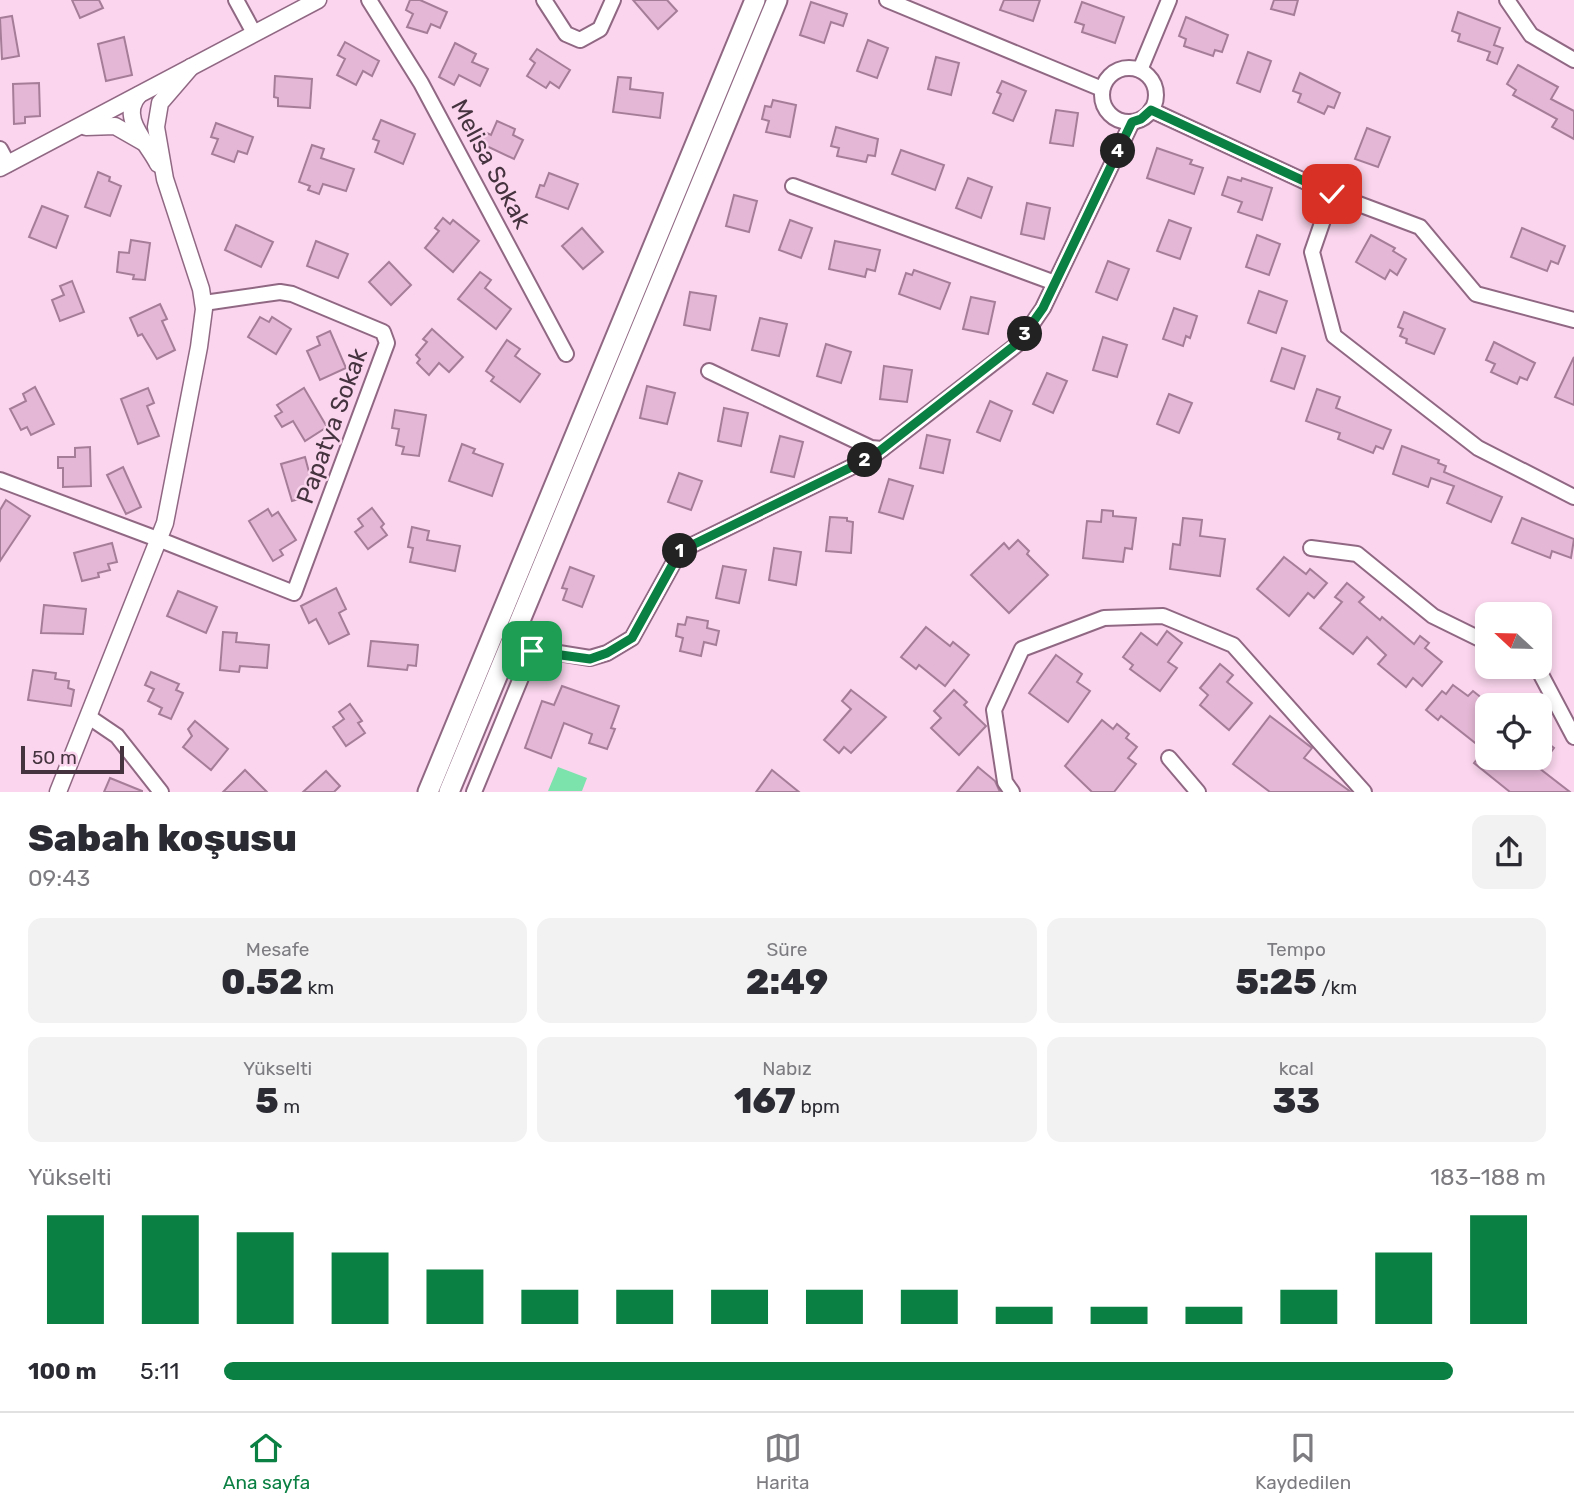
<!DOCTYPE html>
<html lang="tr">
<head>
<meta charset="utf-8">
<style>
	body { margin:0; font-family:Rubik,sans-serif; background:#f2f2f3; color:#2b2b33; height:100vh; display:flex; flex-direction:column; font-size:26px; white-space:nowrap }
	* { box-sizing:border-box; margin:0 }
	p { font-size:23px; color:#7c7c81 }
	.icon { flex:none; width:38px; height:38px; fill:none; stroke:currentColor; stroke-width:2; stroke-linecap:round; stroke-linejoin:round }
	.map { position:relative; height:792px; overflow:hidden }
	.side { display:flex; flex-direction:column; background:#fff; flex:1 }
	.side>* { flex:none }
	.needle { width:46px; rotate:292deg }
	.controls { position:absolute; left:1475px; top:602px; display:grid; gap:14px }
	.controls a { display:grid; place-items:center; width:77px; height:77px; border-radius:14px; background:#fff; box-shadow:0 4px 10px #0003; font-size:35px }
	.scale { position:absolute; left:21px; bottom:18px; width:103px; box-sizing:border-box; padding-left:7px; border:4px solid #45333f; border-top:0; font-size:19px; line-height:24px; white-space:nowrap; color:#45333f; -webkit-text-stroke:5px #fad5ed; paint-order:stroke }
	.pin { position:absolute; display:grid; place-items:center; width:60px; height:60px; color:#fff; margin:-30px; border-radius:14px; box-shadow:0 4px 10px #0006 }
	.km { position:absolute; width:35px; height:35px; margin:-18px; border-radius:50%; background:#222; color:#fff; font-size:19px; line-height:35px; text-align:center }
	.round { display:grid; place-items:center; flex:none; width:74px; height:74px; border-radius:14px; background:#f2f2f3 }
	.overview { display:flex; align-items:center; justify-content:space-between; height:119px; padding:0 28px }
	h1 { font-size:38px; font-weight:800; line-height:52px }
	.metrics { display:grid; grid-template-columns:repeat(3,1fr); gap:10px; height:119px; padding:7px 28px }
	.metrics div { display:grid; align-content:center; border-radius:14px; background:#f2f2f3; text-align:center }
	.metrics b { font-size:35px; font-weight:800 }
	.metrics small { font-size:19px; font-weight:400 }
	.metrics p { font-size:19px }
	.chart { height:196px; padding:14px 28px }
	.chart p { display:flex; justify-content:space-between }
	.chart svg { width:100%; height:126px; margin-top:7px; stroke:#0b8043; stroke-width:6 }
	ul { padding:0 28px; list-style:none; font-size:23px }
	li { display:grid; grid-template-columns:112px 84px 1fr; align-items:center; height:52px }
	li i { height:18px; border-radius:9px; background:#0b8043 }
	.menu { display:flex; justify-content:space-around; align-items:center; height:98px; border-top:2px solid #e1e1e2; background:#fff; font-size:19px; color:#7c7c81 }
	.menu a { display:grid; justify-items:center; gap:4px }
	.menu .active { color:#0b8043 }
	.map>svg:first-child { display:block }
</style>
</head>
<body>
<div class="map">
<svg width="1574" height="792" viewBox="0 0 1574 792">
	<rect width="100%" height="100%" fill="#fad5ed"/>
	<!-- green -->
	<path fill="#7ce3ac" d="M558 767 587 778 582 791H548Z"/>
	<!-- building -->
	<g fill="#e3b7d5" stroke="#a67d99" stroke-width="2">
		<path d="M72 0H99L103 8 80 18Z"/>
		<path d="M410 0H420L447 12 440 28 431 24 427 33 407 27 413 14 406 10Z"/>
		<path d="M633 0H667L677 11 658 29Z"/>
		<path d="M1004 0H1040L1033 21 1000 10Z"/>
		<path d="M1274 0H1298L1294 15 1271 9Z"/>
		<path d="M811 2 847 14 843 26 831 22 824 43 800 35Z"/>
		<path d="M1082 2 1124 17 1115 43 1082 32 1084 25 1075 22Z"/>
		<path d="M1458 12 1500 28 1494 45 1503 48 1497 64 1487 60 1490 52 1458 41 1460 34 1452 31Z"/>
		<path d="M12 16 19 56 2 59 0 18Z"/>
		<path d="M1186 17 1228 35 1222 52 1215 50 1213 56 1184 46 1186 39 1179 36Z"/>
		<path d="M124 37 132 75 106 81 98 44Z"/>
		<path d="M868 40 888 48 877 78 857 71Z"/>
		<path d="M345 42 379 61 372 76 363 71 356 85 337 75 345 59 338 55Z"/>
		<path d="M455 43 476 54 472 62 488 69 480 86 459 75 454 85 439 77Z"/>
		<path d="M537 49 570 70 559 88 550 82 546 88 527 76 535 63 530 59Z"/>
		<path d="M1248 52 1271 61 1260 92 1237 83Z"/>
		<path d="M936 57 959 63 951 95 928 89Z"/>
		<path d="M1518 65 1558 87 1551 99 1574 111V139L1552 127 1557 119 1513 95 1516 90 1507 84Z"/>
		<path d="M1300 73 1340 93 1334 108 1328 106 1324 114 1298 102 1301 94 1293 91Z"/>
		<path d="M275 76 312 79 310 108 278 106V98L274 97Z"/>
		<path d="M618 77 631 78 630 89 663 93 660 118 613 112Z"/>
		<path d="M1002 81 1026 91 1013 121 993 113 1001 94 997 92Z"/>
		<path d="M39 83 40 116 25 117V123L14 124 13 84Z"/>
		<path d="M773 100 796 105 790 137 766 132 769 121 762 119 765 106 771 107Z"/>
		<path d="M1056 110 1078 113 1073 146 1050 143Z"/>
		<path d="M381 120 415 134 403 164 375 152 379 141 373 139Z"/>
		<path d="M497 121 515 129 513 135 523 140 514 159 478 142 483 131 491 135Z"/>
		<path d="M216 123 253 137 247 154 238 151 234 162 212 154 218 139 211 137Z"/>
		<path d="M836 127 878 139 875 156 868 155 866 162 837 156 839 148 831 146Z"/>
		<path d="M1367 128 1390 137 1378 167 1355 159Z"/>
		<path d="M312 145 324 149 321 158 354 169 346 191 323 184 319 194 308 190 310 186 299 182Z"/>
		<path d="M1157 148 1192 160 1190 164 1203 168 1194 194 1147 178Z"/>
		<path d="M901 150 944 165 935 190 892 174Z"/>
		<path d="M98 172 110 177 109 181 121 186 110 216 85 207Z"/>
		<path d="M549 173 578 184 568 209 536 197 540 185 544 186Z"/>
		<path d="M1228 177 1241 181 1242 178 1272 188 1262 220 1238 212 1242 202 1222 195Z"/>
		<path d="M968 178 992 187 981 218 956 208Z"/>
		<path d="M734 195 757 201 749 232 726 226Z"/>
		<path d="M1027 203 1050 208 1044 239 1021 234Z"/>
		<path d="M42 206 68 216 56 248 29 237Z"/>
		<path d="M443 218 450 224 453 220 479 241 453 272 425 248 439 231 435 228Z"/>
		<path d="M790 220 812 228 801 258 779 250Z"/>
		<path d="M1169 220 1191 228 1180 259 1157 251Z"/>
		<path d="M236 225 273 242 261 267 225 250Z"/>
		<path d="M582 228 603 252 583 269 562 246Z"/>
		<path d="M1522 228 1565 246 1558 264 1551 261 1547 271 1511 257Z"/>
		<path d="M1257 235 1280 244 1269 275 1246 267Z"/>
		<path d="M1371 235 1395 248 1393 251 1406 259 1397 275 1390 270 1385 279 1356 262Z"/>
		<path d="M131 240 150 243 145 280 133 279 134 275 117 272 119 252 129 253Z"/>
		<path d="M316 241 348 254 338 278 307 266Z"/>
		<path d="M835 241 880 250 875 271 867 269 865 277 829 269Z"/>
		<path d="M1108 261 1129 269 1117 300 1096 292Z"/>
		<path d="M389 262 411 285 391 305 369 282Z"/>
		<path d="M914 270 950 283 940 309 899 294 906 273 912 275Z"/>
		<path d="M480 272 491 280 485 288 511 309 496 329 458 299Z"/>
		<path d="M72 281 84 312 60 321 52 300 64 295 60 286Z"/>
		<path d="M1259 291 1287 301 1276 333 1248 323Z"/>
		<path d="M690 292 716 296 710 330 684 325Z"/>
		<path d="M971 297 995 302 988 334 963 329Z"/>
		<path d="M160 304 167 319 162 321 175 350 157 359 142 334 138 336 130 318Z"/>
		<path d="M1174 308 1197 316 1190 338 1186 336 1183 346 1163 339Z"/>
		<path d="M1404 312 1445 329 1434 354 1406 343 1407 339 1400 336 1403 329 1398 327Z"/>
		<path d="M260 317 269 322 272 317 291 329 276 354 248 337Z"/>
		<path d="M760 318 787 324 779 356 752 350Z"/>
		<path d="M432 329 463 357 449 372 439 363 429 375 417 363 420 359 416 355 427 342 423 339Z"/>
		<path d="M330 331 346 368 320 380 307 351 320 345 317 337Z"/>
		<path d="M1103 337 1127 345 1117 377 1093 370Z"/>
		<path d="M507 340 520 349 515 356 540 374 520 402 491 381 494 377 486 371Z"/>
		<path d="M1494 342 1535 363 1527 380 1520 377 1517 384 1491 372 1495 364 1486 360Z"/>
		<path d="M826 344 851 352 841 383 817 376Z"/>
		<path d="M1282 348 1305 356 1294 389 1271 381Z"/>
		<path d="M1574 357V405L1555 397Z"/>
		<path d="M884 366 912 370 907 402 880 399Z"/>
		<path d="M1047 373 1067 381 1053 413 1033 404Z"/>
		<path d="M647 386 675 393 667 424 640 418Z"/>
		<path d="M35 387 54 424 31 435 27 427 21 430 10 409 26 401 23 394Z"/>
		<path d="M148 388 154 403 147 406 159 436 138 444 121 399Z"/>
		<path d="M304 388 327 427 305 441 293 421 282 427 275 416 282 412 277 405Z"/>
		<path d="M1317 389 1340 397 1336 408 1391 430 1383 449 1376 446 1373 453 1338 439 1340 433 1306 421Z"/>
		<path d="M1169 394 1192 403 1179 433 1157 424Z"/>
		<path d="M990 401 1012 411 1000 441 977 432Z"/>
		<path d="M724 408 748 413 741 446 718 441Z"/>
		<path d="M395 410 426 415 419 456 402 454 404 447 396 445 399 429 392 428Z"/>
		<path d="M927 435 950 440 943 473 920 468Z"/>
		<path d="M780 436 803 442 794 477 771 472Z"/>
		<path d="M462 444 475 449 473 453 503 464 492 496 449 481Z"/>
		<path d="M1402 446 1439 460 1438 463 1446 466 1444 472 1502 497 1491 522 1447 503 1454 486 1431 478 1428 487 1393 474Z"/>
		<path d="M90 447 91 486 63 487V468H58V457H75V448Z"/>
		<path d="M305 457 313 487 304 489 306 497 292 501 281 464Z"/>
		<path d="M123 467 141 507 126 514 107 475Z"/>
		<path d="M679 473 702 481 691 510 668 502Z"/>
		<path d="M889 479 913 486 903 519 879 512Z"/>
		<path d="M6 500 30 516 0 561V510Z"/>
		<path d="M372 508 384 524 381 527 387 535 368 549 355 532 363 526 358 519Z"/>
		<path d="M268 509 272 516 278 512 296 540 280 550 283 555 273 561 249 521Z"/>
		<path d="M1102 510 1113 511V516L1136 518 1132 549 1125 548 1123 562 1083 558 1087 521 1101 522Z"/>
		<path d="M830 517 847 518V521L853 522 851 553 826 551Z"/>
		<path d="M1183 518 1202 520 1200 536 1225 539 1220 576 1170 569 1173 544 1180 545Z"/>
		<path d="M1522 518 1574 539 1571 558 1552 551 1550 558 1512 543Z"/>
		<path d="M412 527 429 531 427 540 460 546 455 571 410 562 413 548 408 547Z"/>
		<path d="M1018 540 1029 551 1027 554 1048 575 1009 613 971 575 1004 543 1009 549Z"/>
		<path d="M112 543 117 562 108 564 110 570 98 573 99 577 82 581 74 553Z"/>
		<path d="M774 548 801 552 796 585 769 580Z"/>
		<path d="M1284 557 1306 574 1310 569 1327 583 1314 598 1308 593 1289 616 1257 589Z"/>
		<path d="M723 566 746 570 739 603 716 598Z"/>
		<path d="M570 567 594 576 582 607 563 600 567 589 562 588Z"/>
		<path d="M1347 583 1364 597 1359 602 1380 620 1382 617 1414 644 1420 636 1429 643 1425 648 1442 662 1422 686 1413 678 1406 687 1378 664 1386 655 1367 637 1353 654 1320 628 1342 602 1335 597Z"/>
		<path d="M336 588 346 609 339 613 349 634 329 644 316 619 309 623 301 606Z"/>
		<path d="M178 591 217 607 206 633 167 616Z"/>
		<path d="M44 605 86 609 83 634 41 633Z"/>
		<path d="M687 617 708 621 707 628 719 631 716 645 704 642 701 656 680 651 683 638 676 636 678 624 685 625Z"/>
		<path d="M926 627 950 646 953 642 969 655 945 686 919 665 916 669 901 657Z"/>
		<path d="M1167 631 1182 643 1168 662 1177 668 1160 691 1130 669 1133 665 1123 657 1141 633 1157 645Z"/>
		<path d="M223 632 237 633 236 642 269 645 267 668 240 666 239 672 220 670Z"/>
		<path d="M371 641 418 645 416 666 408 665 407 670 368 666Z"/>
		<path d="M1056 655 1082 674 1077 682 1090 691 1068 722 1029 693Z"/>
		<path d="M1220 664 1233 675 1227 682 1252 703 1229 730 1200 705 1208 695 1200 688Z"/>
		<path d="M33 670 56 673 55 679 69 681 68 688 74 690 71 706 28 700Z"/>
		<path d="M151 672 179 684 176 690 183 693 171 719 159 714 162 708 148 701 154 689 145 685Z"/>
		<path d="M1453 685 1468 696 1473 691 1488 703V758H1540V737L1554 748 1539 768 1570 792H1510L1474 763 1484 750 1441 716 1438 720 1426 710 1442 691 1446 694Z"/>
		<path d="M562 686 619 706 611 728 615 729 607 749 589 743 592 734 564 723 551 758 525 748 542 701 554 705Z"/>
		<path d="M851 690 886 717 851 753 844 747 839 753 824 740 851 709 842 701Z"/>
		<path d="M954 690 967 702 964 705 986 726 959 755 931 728 941 718 934 711Z"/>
		<path d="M350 704 362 721 358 723 365 733 346 746 333 727 344 719 339 712Z"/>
		<path d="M1270 716 1312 748 1304 758 1351 792H1270L1233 764Z"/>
		<path d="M1102 720 1113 729 1117 724 1129 734 1126 738 1137 747 1128 758 1136 764 1114 792H1092L1065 766Z"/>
		<path d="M195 721 228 749 211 770 183 747 192 736 188 729Z"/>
		<path d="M978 767 995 781 1000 792H957Z"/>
		<path d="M245 770 267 792H223Z"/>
		<path d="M772 770 799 792H756Z"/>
		<path d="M326 771 340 786 334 792H303Z"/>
		<path d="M110 778 142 791V792H104Z"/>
	</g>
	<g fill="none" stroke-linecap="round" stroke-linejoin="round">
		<defs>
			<g id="minor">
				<path d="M236 0 254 33"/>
				<path d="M369 0 421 83 566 354"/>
				<path d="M544 0 566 34 580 40 600 29 613 0"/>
				<path d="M887 0 1102 89"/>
				<path d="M1507 0 1531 35 1574 60"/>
				<circle cx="1129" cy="95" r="27"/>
				<path d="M1140 70 1169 0"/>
				<path d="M1151 110 1332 194 1420 227 1476 294 1574 320"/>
				<path d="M0 149 8 164"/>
				<path d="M793 186 1055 283"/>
				<path d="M1332 194 1312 252 1334 336 1478 448 1574 497"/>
				<path d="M709 371 871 448 882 449"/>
				<path d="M0 480 168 543 294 593 387 343 383 332 292 294 280 292 204 303"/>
				<path d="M1311 548 1357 554 1433 616 1488 643"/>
				<path d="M509 645 590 658 607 653 632 638 680 551 872 457 1019 343 1043 308 1132 122"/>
				<path d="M1537 667 1574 737"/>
				<path d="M89 717 117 736 161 792"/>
				<path d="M1169 758 1198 792"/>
				<path d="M474 792 532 651"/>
				<path d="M1012 792 1005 782 994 710 1022 649 1104 618 1163 616 1233 645 1364 792"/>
			</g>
			<g id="tertiary">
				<path d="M139 95C118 117 148 143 158 164"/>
				<path d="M86 127 115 126 143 142"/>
				<path d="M0 168 318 0"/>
				<path d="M58 792 165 523 199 347 204 309 201 289 165 179 156 127 160 103 191 67"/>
			</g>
			<g id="secondary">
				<path d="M428 792 755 0"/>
				<path d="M449 792 777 0"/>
			</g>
		</defs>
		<!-- minor casing -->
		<use href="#minor" stroke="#916884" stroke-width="18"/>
		<!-- tertiary casing -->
		<use href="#tertiary" stroke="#916884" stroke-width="19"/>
		<!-- secondary casing -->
		<use href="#secondary" stroke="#916884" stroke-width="23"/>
		<!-- minor -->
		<use href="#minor" stroke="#fff" stroke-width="14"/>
		<!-- tertiary -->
		<use href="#tertiary" stroke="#fff" stroke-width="16"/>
		<!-- secondary -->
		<use href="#secondary" stroke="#fff" stroke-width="19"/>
	</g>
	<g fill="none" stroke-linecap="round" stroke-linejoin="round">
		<defs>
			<path id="route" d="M532 651 590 659 607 653 632 638 680 551 872 457 1019 342 1043 308 1132 122 1141 119 1151 110 1332 194"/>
		</defs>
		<!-- route casing -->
		<use href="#route" stroke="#fff" stroke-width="14"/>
		<!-- route -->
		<use href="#route" stroke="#0b8043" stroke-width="9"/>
	</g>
	<g text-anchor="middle" stroke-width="5" stroke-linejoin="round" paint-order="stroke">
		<!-- street labels -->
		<g font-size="24" fill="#45333f" stroke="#fad5ed">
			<text transform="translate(491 164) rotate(62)" y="8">Melisa Sokak</text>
			<text transform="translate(332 426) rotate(-70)" y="8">Papatya Sokak</text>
		</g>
	</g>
</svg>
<div class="controls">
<a><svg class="needle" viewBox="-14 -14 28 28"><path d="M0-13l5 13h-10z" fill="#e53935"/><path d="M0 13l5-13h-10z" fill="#7c7c81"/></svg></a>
<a><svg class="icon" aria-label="locate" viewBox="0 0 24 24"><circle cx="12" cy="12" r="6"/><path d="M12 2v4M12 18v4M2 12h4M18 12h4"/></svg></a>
</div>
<div class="scale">50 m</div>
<div class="pin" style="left:532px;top:651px;background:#1e9e55"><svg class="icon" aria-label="arrive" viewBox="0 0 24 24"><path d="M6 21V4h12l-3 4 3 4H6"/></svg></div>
<div class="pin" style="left:1332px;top:194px;background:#d93025"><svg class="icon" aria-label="check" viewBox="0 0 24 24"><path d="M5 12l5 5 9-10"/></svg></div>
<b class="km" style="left:680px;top:551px">1</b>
<b class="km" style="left:865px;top:460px">2</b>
<b class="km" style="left:1025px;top:334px">3</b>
<b class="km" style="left:1118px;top:151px">4</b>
</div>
<section class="side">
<div class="overview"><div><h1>Sabah koşusu</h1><p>09:43</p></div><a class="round"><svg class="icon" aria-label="share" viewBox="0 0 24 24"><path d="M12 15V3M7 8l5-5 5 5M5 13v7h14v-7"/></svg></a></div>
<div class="metrics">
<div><p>Mesafe</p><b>0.52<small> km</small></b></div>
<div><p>Süre</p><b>2:49</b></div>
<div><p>Tempo</p><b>5:25<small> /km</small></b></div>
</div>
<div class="metrics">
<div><p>Yükselti</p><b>5<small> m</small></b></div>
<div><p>Nabız</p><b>167<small> bpm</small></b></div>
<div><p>kcal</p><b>33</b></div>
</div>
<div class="chart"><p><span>Yükselti</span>183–188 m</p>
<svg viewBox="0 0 160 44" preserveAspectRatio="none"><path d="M5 44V6M15 44V6M25 44V12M35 44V19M45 44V25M55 44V32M65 44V32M75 44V32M85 44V32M95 44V32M105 44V38M115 44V38M125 44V38M135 44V32M145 44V19M155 44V6"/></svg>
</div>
<ul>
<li><b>100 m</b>5:11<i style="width:93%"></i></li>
</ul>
</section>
<nav class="menu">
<a class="active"><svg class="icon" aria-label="home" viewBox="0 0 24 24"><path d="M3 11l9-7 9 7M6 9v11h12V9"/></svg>Ana sayfa</a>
<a><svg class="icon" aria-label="map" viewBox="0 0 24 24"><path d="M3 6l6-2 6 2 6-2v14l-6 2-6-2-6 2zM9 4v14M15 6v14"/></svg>Harita</a>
<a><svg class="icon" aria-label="saved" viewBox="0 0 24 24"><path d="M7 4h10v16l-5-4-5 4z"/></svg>Kaydedilen</a>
</nav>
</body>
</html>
